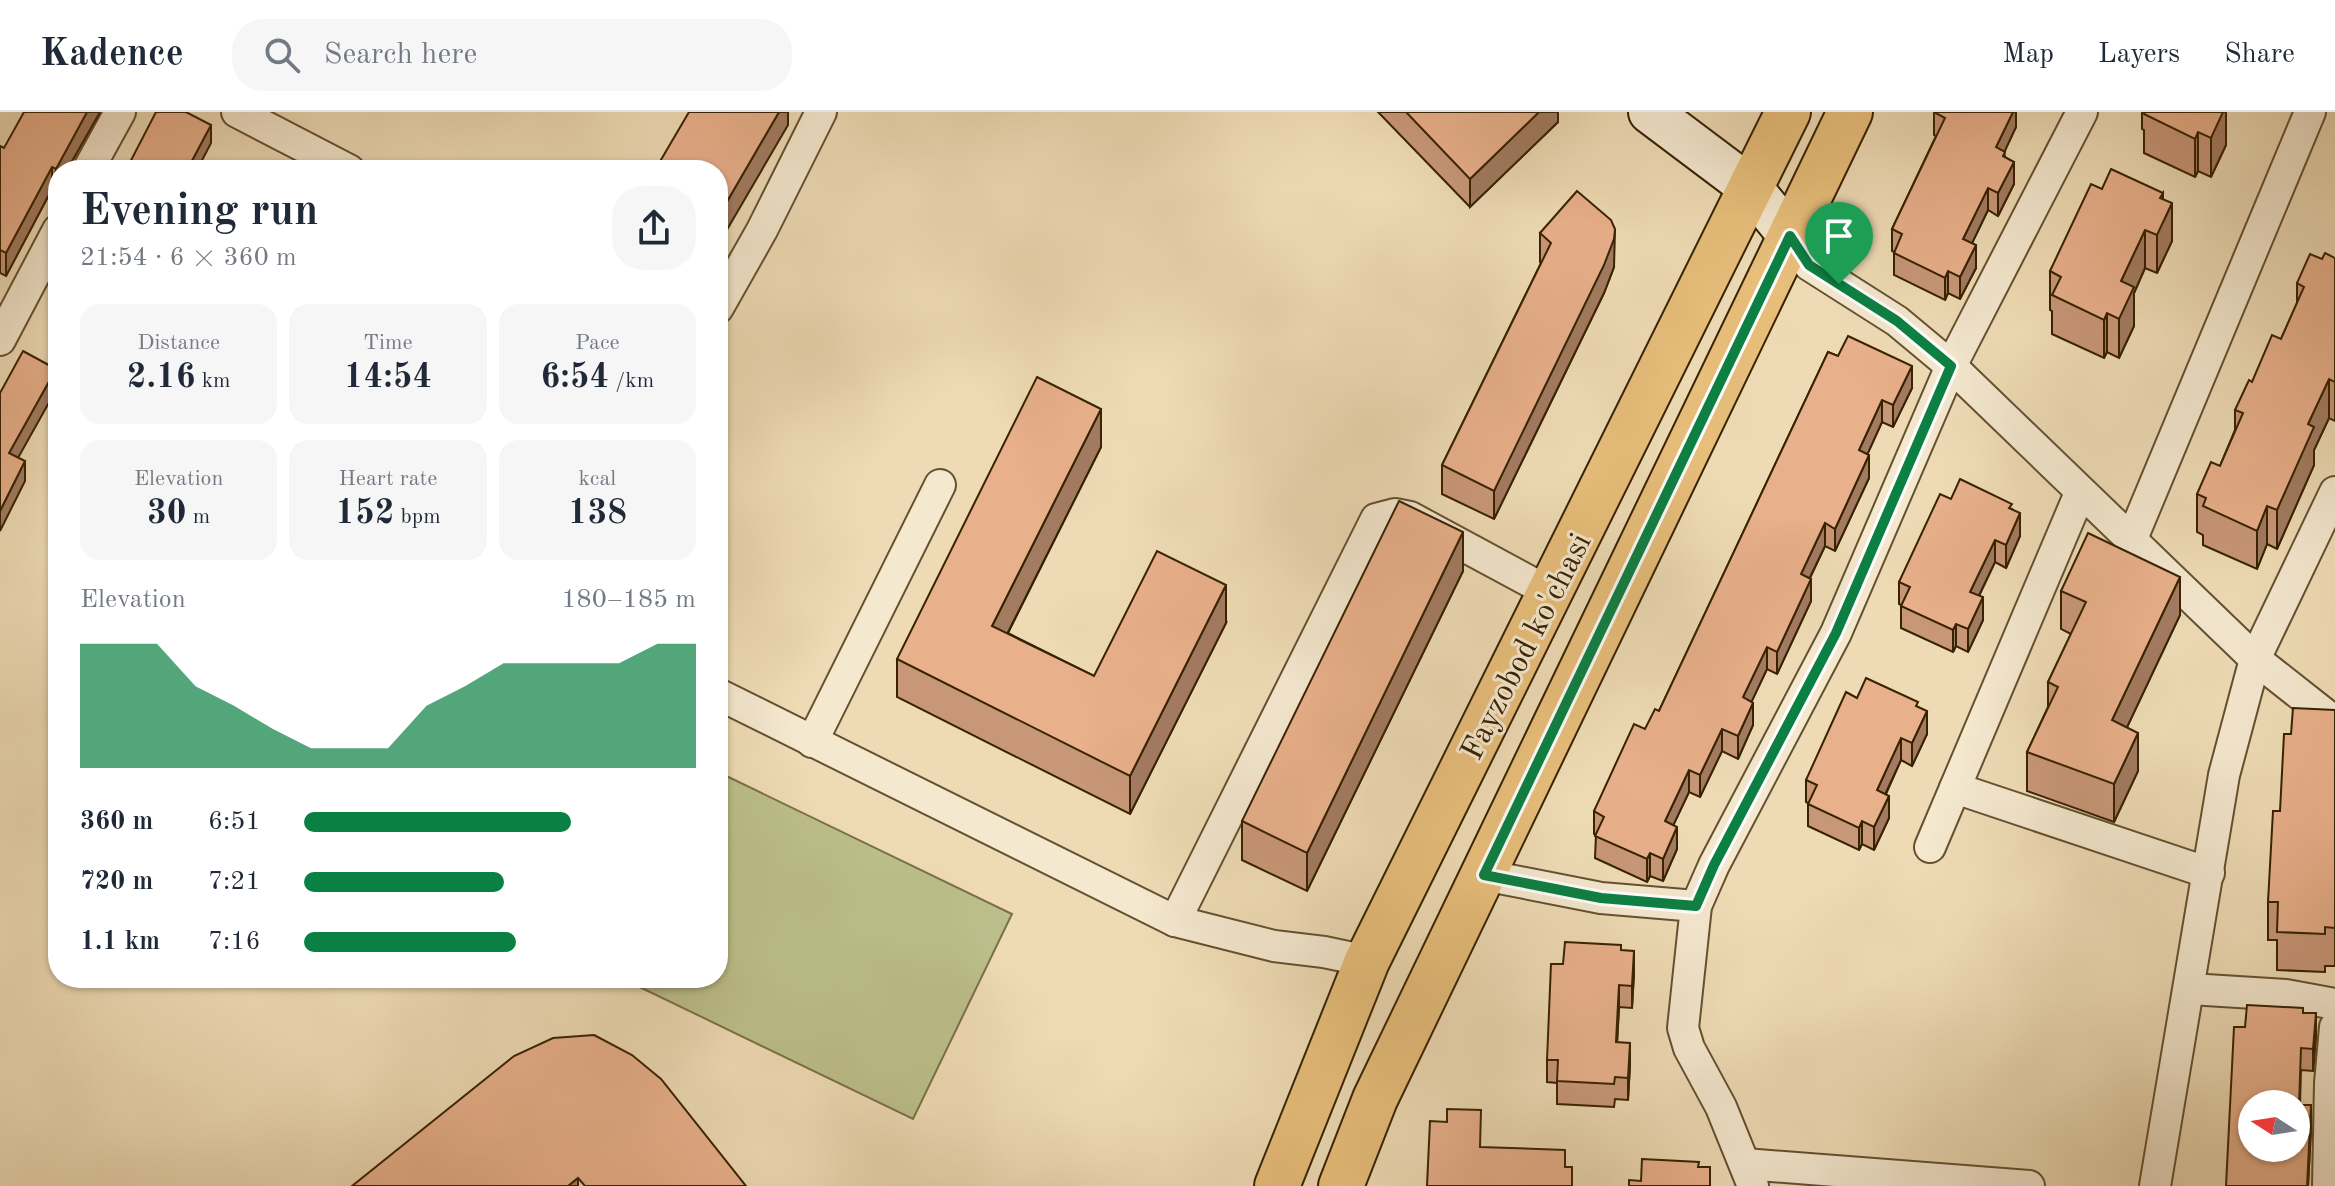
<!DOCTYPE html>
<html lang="en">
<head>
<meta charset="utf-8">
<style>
	body { margin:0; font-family:"Old Standard TT",serif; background:#f6f6f7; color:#1f2937; height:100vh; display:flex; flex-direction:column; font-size:30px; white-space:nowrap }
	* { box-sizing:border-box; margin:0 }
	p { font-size:26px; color:#747a83 }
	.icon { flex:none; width:44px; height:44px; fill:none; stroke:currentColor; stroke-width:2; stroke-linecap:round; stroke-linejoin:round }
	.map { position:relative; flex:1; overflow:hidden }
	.drawer { position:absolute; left:48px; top:48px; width:680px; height:828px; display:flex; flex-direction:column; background:#fff; border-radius:32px; box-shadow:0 2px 6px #0004 }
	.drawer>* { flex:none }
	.needle { width:52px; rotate:282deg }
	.controls { position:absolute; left:2238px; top:978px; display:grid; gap:16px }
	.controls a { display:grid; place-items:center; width:72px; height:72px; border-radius:50%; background:#fff; box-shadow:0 2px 6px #0004; font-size:40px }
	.pin { position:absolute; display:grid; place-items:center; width:68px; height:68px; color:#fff; margin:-82px -34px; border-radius:50% 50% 50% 0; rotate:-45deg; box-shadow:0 0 8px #0007 }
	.pin .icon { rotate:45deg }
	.round { display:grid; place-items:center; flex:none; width:84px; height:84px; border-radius:32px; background:#f6f6f7 }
	.overview { display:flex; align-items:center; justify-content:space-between; height:136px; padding:0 32px }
	h1 { font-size:44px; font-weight:700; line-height:60px }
	.figures { display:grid; grid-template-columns:repeat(3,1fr); gap:12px; height:136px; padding:8px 32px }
	.figures div { display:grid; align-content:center; border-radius:20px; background:#f6f6f7; text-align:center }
	.figures b { font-size:34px; font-weight:700 }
	.figures small { font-size:22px; font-weight:400 }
	.figures p { font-size:22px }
	.chart { height:224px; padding:16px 32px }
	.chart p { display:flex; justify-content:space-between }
	.chart svg { width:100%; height:144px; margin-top:8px; fill:#0b8043; opacity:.7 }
	ul { padding:0 32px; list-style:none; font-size:26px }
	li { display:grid; grid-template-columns:128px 96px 1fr; align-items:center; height:60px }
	li i { height:20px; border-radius:10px; background:#0b8043 }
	header { display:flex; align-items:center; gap:48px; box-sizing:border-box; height:112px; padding:0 40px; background:#fff; border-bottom:2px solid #e0e1e3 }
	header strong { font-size:38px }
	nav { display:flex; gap:44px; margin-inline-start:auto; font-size:28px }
	.search { width:560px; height:72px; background:#f6f6f7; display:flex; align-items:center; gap:20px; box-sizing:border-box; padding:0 28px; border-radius:32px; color:#747a83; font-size:30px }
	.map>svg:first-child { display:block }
</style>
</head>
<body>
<header>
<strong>Kadence</strong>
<div class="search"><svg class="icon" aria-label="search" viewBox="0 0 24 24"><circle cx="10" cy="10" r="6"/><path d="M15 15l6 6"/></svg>Search here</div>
<nav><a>Map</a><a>Layers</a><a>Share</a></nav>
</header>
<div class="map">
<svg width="2335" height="1074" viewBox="0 0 2335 1074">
	<rect width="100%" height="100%" fill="#eedbb5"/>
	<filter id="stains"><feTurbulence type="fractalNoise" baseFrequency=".0025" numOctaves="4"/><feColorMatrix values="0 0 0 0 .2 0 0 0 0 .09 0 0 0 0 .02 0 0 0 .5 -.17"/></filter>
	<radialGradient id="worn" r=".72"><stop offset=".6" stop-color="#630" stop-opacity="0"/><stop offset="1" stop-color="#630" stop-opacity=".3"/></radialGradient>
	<!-- green -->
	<path fill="#bcbf8b" stroke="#7a7046" stroke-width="2" d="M718 660 1012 802 913 1007 621 866H718Z"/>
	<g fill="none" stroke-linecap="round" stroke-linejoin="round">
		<defs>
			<g id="street">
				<path d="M237 0 349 58"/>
				<path d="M88 58 120 0"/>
				<path d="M1790 124 1809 153 1897 209 1951 254 2255 547 2335 610"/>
				<path d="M718 196 762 118 821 0"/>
				<path d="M0 228 58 118"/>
				<path d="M2131 429 2310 0"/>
				<path d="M718 582 1175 809 1274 834 1324 840 1367 849"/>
				<path d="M812 630 940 373"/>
				<path d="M1955 676 2209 761"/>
				<path d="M1930 735 2080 381"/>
				<path d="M1484 763 1601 786 1696 794"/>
				<path d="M1175 809 1376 407 1395 402 1410 405 1551 481"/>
				<path d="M2190 877 2286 883 2335 892"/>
				<path d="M1745 1052 2029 1074"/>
				<path d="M1753 1074 1721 995 1689 936 1683 916 1696 794 1714 753 1836 521 1951 254 2082 0"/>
				<path d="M2155 1074 2224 663 2255 547 2335 380"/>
				<path d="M2328 1074 2330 971 2335 915"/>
			</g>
			<path id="secondary" d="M1650 0 1751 76 1790 124"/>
			<g id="primary">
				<path d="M1277 1074 1367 849 1788 0"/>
				<path d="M1341 1074 1375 987 1850 0"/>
			</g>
		</defs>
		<!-- street casing -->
		<use href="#street" stroke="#65502f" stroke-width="34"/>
		<!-- secondary casing -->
		<use href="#secondary" stroke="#372202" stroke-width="46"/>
		<!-- primary casing -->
		<use href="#primary" stroke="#372202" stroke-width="48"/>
		<!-- street -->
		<use href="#street" stroke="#f4e8cf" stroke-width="30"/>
		<!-- secondary -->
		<use href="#secondary" stroke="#f4e8cf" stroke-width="42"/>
		<!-- primary -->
		<use href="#primary" stroke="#e7be7a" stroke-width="44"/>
	</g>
	<!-- wall -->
	<g fill="#c89778" stroke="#372202" stroke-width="2">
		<path d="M100 0 67 58H58V75L56 79 52 77 6 164 0 161V34L4 36Z"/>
		<path d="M1378 0H1558V10L1470 95Z"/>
		<path d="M1934 0H2016V15L2004 39 2005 45 2014 72 1998 104 1988 98 1972 131 1976 156 1960 187 1948 181 1945 188 1894 163V140L1892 139V117L1936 24 1934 23Z"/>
		<path d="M2142 0H2226V33L2211 65 2198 59 2195 65 2144 41V18L2142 17Z"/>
		<path d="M2102 77 2163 87 2172 129 2157 161 2145 156 2134 181V214L2119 246 2107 240 2104 246 2052 222V199L2050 198V159Z"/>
		<path d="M1540 121 1614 155 1604 181 1494 407 1442 382V353L1541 151 1540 150Z"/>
		<path d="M2335 146V309L2329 306 2314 338V353L2277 437 2267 432 2257 457 2203 433V423L2197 420V382L2220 354 2235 318V298L2252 270 2281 227 2297 191V171L2322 147Z"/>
		<path d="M1828 240 1912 276 1893 315 1882 310 1867 342 1869 366 1835 439 1825 434 1810 466 1811 489 1777 562 1767 557 1751 590 1753 613 1738 647 1722 639 1700 685 1689 680 1673 713 1677 737 1663 769 1650 764 1647 770 1595 746 1596 723 1594 722V699L1645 617 1659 599Z"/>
		<path d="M1101 335 1008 521 1094 564 1226 511 1130 702 897 585V547Z"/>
		<path d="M1951 387 2012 397 2020 424 2006 456 1995 450 1979 484 1983 508 1968 540 1956 534 1953 540 1901 516V493L1899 492V470Z"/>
		<path d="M1463 459 1307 779 1242 748V709Z"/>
		<path d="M2061 479 2180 503 2127 615 2138 659 2114 710 2027 679V640L2048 595V570L2071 522 2061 517Z"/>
		<path d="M1857 586 1918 595 1927 622 1912 654 1901 648 1886 682 1889 706 1874 738 1862 732 1859 738 1808 714V691L1806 690V668Z"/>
		<path d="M2335 598V854H2325V860L2277 858V828H2268V790L2291 622Z"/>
		<path d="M1621 838 1634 861 1632 896 1619 895 1617 930 1630 953 1628 988 1615 987 1614 995 1557 992V971L1547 970V948Z"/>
		<path d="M2303 901 2316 923 2313 959 2301 958 2300 993 2311 1016 2308 1074H2226Z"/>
	</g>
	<!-- shaded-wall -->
	<g fill="#a27b61" stroke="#372202" stroke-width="2">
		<path d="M87 0H100L67 58H58V75L56 79V57Z"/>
		<path d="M779 0H788V13L718 133V105Z"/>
		<path d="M1539 0H1558V10L1470 95V67Z"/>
		<path d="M2013 0H2016V15L1996 58V35Z"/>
		<path d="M2213 0H2226V33L2211 65V26Z"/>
		<path d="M211 13V31L197 58H187Z"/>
		<path d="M2198 20V59L2195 65V27Z"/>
		<path d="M2014 50V72L1998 104V81Z"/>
		<path d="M52 55V77L6 164V141Z"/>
		<path d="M1988 76V98L1963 150V127Z"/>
		<path d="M2163 81V110L2172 91V129L2157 161V123L2160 86Z"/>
		<path d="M1615 117 1614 155 1604 181 1494 407V379Z"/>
		<path d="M2145 118V156L2134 181V214L2119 246V207L2121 169Z"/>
		<path d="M1976 133V156L1960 187V165Z"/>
		<path d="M1948 159V181L1945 188V166Z"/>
		<path d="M2107 201V240L2104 246V208Z"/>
		<path d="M1912 254V276L1893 315V293Z"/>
		<path d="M56 257V278L9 362V341Z"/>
		<path d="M2329 267V306L2314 338V353L2277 437V398L2308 312Z"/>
		<path d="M1882 288V310L1859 361V338Z"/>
		<path d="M1101 297V335L992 552V514Z"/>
		<path d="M1869 343V366L1835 439V417Z"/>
		<path d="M25 349V369L0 419V399Z"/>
		<path d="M2267 394V432L2257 457V419Z"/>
		<path d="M2020 401V424L2006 456V433Z"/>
		<path d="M1825 411V434L1801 484V462Z"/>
		<path d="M1463 420V459L1307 779V741Z"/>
		<path d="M1995 428V450L1970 502V480Z"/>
		<path d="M2180 465V503L2112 647V608Z"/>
		<path d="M1811 467V489L1777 562V540Z"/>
		<path d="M1226 473V511L1130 702V664Z"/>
		<path d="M1983 485V508L1968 540V517Z"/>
		<path d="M1956 512V534L1953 540V518Z"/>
		<path d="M1767 535V557L1743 608V585Z"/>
		<path d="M1753 591V613L1738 647V624Z"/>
		<path d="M1927 599V622L1912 654V631Z"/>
		<path d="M1722 617V639L1700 685V663Z"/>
		<path d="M2138 621V659L2114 710V672Z"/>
		<path d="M1901 626V648L1877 700V678Z"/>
		<path d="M1689 658V680L1665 731V709Z"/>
		<path d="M1889 684V706L1874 738V715Z"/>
		<path d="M1862 709V732L1859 738V716Z"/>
		<path d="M1677 715V737L1663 769V747Z"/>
		<path d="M1650 741V764L1647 770V747Z"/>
		<path d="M1634 839V861L1632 896V874Z"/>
		<path d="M1619 873V895L1616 952V930Z"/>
		<path d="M2316 901V923L2313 959V937Z"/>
		<path d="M1630 931V953L1628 988V966Z"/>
		<path d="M2311 993V1016L2308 1074H2307Z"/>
		<path d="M578 1066V1074H568Z"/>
	</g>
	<!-- building -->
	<g fill="#e8b08b" stroke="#372202" stroke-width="2" fill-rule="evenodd">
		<path d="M24 0H87L56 57 52 55 6 141 0 138V34L4 36Z"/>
		<path d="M156 0H186L211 13 187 58H126Z"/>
		<path d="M689 0H779L718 105V58H655Z"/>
		<path d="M1406 0H1539L1470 67Z"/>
		<path d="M1934 0H2013L1996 35 2005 40 2003 44 2014 50 1998 81 1988 76 1963 127 1976 133 1960 165 1948 159 1945 166 1894 141 1902 122 1892 117 1945 6Z"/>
		<path d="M2145 0H2223L2211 26 2198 20 2195 27 2144 2Z"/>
		<path d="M2111 57 2163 81 2160 86 2172 91 2157 123 2145 118 2121 169 2134 175 2119 207 2107 201 2104 208 2052 183 2061 165 2050 159 2091 72 2102 77Z"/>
		<path d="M1577 79 1611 108 1615 117 1614 127 1604 153 1494 379 1442 353 1551 131 1540 121Z"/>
		<path d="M2325 141 2335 146V270L2329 267 2308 312 2314 315 2277 398 2267 394 2257 419 2203 394 2206 386 2197 382 2211 350 2220 354 2243 301 2235 298 2249 268 2252 270 2272 223 2281 227 2304 175 2297 171 2310 142 2322 147Z"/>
		<path d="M1848 224 1912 254 1893 293 1882 288 1859 338 1869 343 1835 417 1825 411 1801 462 1811 467 1777 540 1767 535 1743 585 1753 591 1738 624 1722 617 1700 663 1689 658 1665 709 1677 715 1663 747 1650 741 1647 747 1595 724 1604 705 1594 699 1634 612 1645 617 1655 597 1659 599 1828 240 1838 244Z"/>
		<path d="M23 239 56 257 9 341 25 349 0 399V281Z"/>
		<path d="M1037 265 1101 297 992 514 1094 564 1157 439 1226 473 1130 664 897 547Z"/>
		<path d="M1960 367 2012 392 2009 396 2020 401 2006 433 1995 428 1970 480 1983 485 1968 517 1956 512 1953 518 1901 494 1910 475 1899 470 1940 382 1951 387Z"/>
		<path d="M1399 389 1463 420 1307 741 1242 709Z"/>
		<path d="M2088 421 2180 465 2112 608 2138 621 2114 672 2027 640 2058 575 2048 570 2086 490 2061 479Z"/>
		<path d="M1866 566 1918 590 1916 594 1927 599 1912 631 1901 626 1877 678 1889 684 1874 715 1862 709 1859 716 1808 692 1817 673 1806 668 1846 580 1857 586Z"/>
		<path d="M2293 596 2335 598V816L2325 815V822L2277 820 2278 790H2268L2273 699H2280L2284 622H2291Z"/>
		<path d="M1565 830 1621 833V838L1634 839 1632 874 1619 873 1616 930 1630 931 1628 966 1615 965 1614 972 1557 969 1558 948H1547L1551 852H1563Z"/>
		<path d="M2247 893 2303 896V901H2316L2313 937 2301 936 2299 993H2311L2307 1074H2226L2234 915H2245ZM2252 992H2296V1036H2252Z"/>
		<path d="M594 923 632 943 661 967 746 1074H585L578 1066 568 1074H352L514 944 553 926Z"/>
		<path d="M1447 997 1481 998 1480 1035 1565 1038V1055H1572V1074H1427L1430 1009 1447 1010Z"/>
		<path d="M1642 1047 1699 1050 1698 1055H1710V1074H1629V1068L1641 1069Z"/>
	</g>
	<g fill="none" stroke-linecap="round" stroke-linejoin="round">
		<defs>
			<path id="route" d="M1790 124 1809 153 1897 209 1951 254 1836 521 1714 753 1696 794 1601 786 1484 763Z"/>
		</defs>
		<!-- route casing -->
		<use href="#route" stroke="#fff" stroke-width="16"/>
		<!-- route -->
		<use href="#route" stroke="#0b8043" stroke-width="10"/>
	</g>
	<g text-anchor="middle" stroke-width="6" stroke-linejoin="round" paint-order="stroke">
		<!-- street labels -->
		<g font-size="32" fill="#372202" stroke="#f4e8cf">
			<text transform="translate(1525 534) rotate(-63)" y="11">Fayzobod ko'chasi</text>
		</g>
	</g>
	<rect width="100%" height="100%" filter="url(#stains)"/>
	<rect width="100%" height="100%" fill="url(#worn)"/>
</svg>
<div class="controls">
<a><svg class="needle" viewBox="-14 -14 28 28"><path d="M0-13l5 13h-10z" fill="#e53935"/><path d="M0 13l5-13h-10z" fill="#747a83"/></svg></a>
</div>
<div class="pin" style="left:1839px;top:172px;background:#1e9e55"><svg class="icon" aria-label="arrive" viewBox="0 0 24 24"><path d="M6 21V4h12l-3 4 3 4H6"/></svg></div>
<section class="drawer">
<div class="overview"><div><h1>Evening run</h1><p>21:54 · 6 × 360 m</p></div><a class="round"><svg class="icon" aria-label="share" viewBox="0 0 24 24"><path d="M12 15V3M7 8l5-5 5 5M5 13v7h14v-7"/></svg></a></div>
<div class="figures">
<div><p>Distance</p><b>2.16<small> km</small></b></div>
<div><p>Time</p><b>14:54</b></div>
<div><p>Pace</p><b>6:54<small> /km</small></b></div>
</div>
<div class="figures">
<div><p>Elevation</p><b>30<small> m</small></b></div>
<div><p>Heart rate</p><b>152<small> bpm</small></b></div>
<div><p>kcal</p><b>138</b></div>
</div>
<div class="chart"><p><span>Elevation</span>180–185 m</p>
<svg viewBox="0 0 160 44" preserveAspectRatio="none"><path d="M0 44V6L10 6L20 6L30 19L40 25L50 32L60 38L70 38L80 38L90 25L100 19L110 12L120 12L130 12L140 12L150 6L160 6V44z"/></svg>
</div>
<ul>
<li><b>360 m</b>6:51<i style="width:68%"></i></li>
<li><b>720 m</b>7:21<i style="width:51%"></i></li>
<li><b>1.1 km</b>7:16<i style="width:54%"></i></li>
</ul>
</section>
</div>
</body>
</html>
